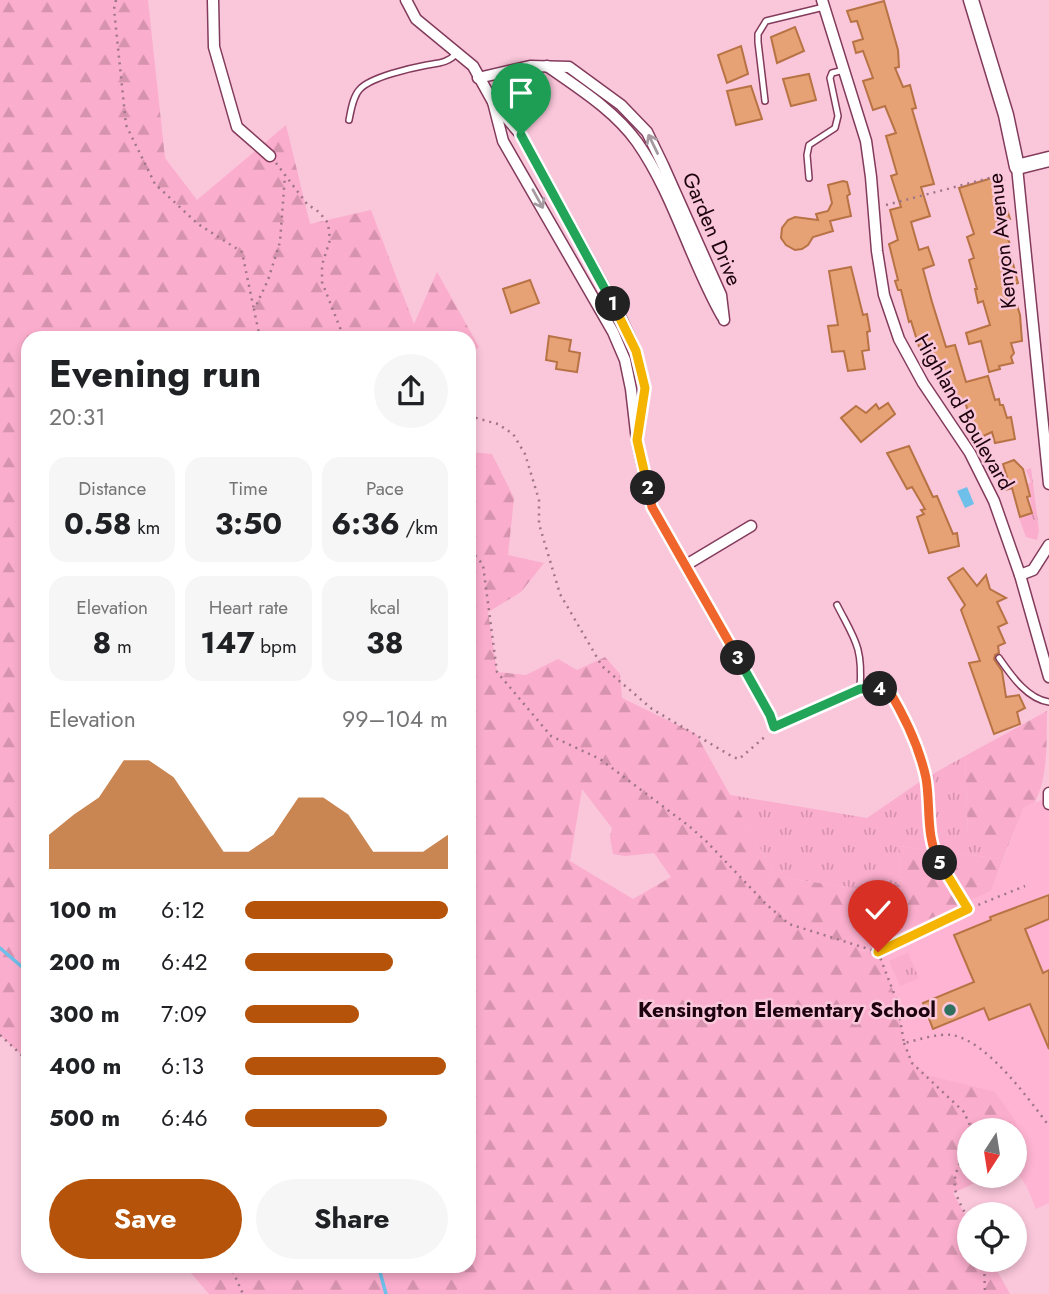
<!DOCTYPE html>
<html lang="en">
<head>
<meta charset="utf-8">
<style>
	body { margin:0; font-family:Jost,sans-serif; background:#f6f6f6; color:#202124; height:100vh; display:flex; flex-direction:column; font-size:26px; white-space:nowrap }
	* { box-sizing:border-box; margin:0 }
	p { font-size:23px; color:#757577 }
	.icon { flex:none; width:38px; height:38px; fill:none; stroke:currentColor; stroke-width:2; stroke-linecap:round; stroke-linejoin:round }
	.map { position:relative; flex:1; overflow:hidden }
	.side { position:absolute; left:21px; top:331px; width:455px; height:942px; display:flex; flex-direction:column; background:#fff; border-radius:21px; box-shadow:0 4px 10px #0003 }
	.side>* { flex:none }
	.needle { width:46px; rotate:192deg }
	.buttons { position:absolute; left:957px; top:1118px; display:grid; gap:14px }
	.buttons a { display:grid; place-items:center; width:70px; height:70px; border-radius:50%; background:#fff; box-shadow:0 4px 10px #0003; font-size:35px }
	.pin { position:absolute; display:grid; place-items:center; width:60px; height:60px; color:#fff; margin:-72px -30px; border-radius:50% 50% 50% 0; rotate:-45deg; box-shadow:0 0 7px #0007 }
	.pin .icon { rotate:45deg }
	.km { position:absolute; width:35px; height:35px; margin:-18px; border-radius:50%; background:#222; color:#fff; font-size:19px; line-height:35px; text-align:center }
	.round { display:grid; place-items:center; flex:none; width:74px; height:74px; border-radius:37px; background:#f6f6f6 }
	.headline { display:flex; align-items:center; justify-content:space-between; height:119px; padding:0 28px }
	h1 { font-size:38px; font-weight:700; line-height:52px }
	.figures { display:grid; grid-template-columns:repeat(3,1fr); gap:10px; height:119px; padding:7px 28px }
	.figures div { display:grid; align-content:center; border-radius:18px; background:#f6f6f6; text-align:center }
	.figures b { font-size:30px; font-weight:700 }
	.figures small { font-size:19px; font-weight:400 }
	.figures p { font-size:19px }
	.chart { height:196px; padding:14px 28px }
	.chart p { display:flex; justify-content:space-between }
	.chart svg { width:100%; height:126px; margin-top:7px; fill:#b45309; opacity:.7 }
	.cta { display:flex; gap:14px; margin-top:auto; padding:14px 28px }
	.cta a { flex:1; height:80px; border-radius:42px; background:#b45309; color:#fff; font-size:28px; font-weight:700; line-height:80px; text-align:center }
	.cta a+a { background:#f6f6f6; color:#202124 }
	ul { padding:0 28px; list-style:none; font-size:23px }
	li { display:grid; grid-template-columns:112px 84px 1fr; align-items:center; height:52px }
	li i { height:18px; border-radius:9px; background:#b45309 }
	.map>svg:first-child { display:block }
</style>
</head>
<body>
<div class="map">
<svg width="1049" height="1294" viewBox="0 0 1049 1294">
	<defs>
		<pattern id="grass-tufts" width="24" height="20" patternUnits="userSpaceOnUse" patternTransform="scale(1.75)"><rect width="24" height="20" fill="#faadcc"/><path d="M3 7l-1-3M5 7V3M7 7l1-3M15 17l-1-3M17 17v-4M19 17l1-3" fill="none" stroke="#d693ae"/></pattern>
		<pattern id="forest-firs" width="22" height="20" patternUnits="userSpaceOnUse" patternTransform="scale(1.75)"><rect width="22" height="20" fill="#faadcc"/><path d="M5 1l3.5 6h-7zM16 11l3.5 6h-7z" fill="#d693ae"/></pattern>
	</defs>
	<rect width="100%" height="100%" fill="#fac6da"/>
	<!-- built -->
	<path fill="#feb4d2" d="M1049 798V1203L1036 1209 1027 1187 1015 1169V1130H970V1176H990L953 1193 826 965 991 891 1024 806Z"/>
	<!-- grass -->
	<g fill="url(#grass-tufts)">
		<path d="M1031 468 1039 531 1037 540 1026 537 1019 518 1032 513 1028 484 1031 482 1026 470Z"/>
		<path d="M965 756 968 838 1008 846 1003 859 898 846 902 884 849 887 776 877 730 795 867 818 924 779Z"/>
		<path d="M908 953 919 978 900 986 889 961Z"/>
	</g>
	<!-- forest -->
	<g fill="url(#forest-firs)" fill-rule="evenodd">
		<path d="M0 0H148L165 158 197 200 286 125 310 224 371 210 414 324 437 272 479 347 469 355V338H28V1061L0 1035Z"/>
		<path d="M469 452 492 454 514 498 508 555 544 563 521 592 488 612 497 672 526 675 558 659 577 670 605 657 620 674 622 698 696 734 776 877 849 887 902 884 898 846 1003 859 991 891 858 951 878 952 897 1001 904 1043 913 1063 927 1075 995 1092 1013 1117 1027 1149 1015 1163V1130H970V1176H990L953 1193 969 1222 970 1260H991L1010 1294H209L184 1265H469ZM582 789 612 828 610 837 613 854 625 856 654 853 671 877 633 899 570 861Z"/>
		<path d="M1047 711C1046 742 1049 774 1035 802L1024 807 1008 846 968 839 965 756Z"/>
	</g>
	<!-- water -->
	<path fill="#6ebfea" d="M967 487 974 504 965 508 957 491Z"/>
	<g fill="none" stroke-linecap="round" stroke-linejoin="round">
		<!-- stream -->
		<g stroke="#6ebfea" stroke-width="3.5">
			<path d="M0 948 28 972"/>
			<path d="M372 1265 380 1272 386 1294"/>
		</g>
	</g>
	<!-- building -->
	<g fill="#e6a175" stroke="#b87345" stroke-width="2">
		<path d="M884 1 898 50 899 67 895 68 903 87 910 85 916 108 912 109 934 184 921 187 930 216 911 222 919 250 928 247 934 265 923 269 932 302 946 347 955 345 966 382 988 376 995 400 999 399 1000 405H1003L1007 418 1011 417 1015 439 995 443 992 432 977 439 965 402 962 403 960 398 950 401 938 365 933 366 927 347 920 350 911 321 909 322 901 290H898L895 281 898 280 889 244 898 240 890 210 901 207 891 176 897 174 886 136 896 133 885 106 873 110 863 81 873 78 863 51 856 53 853 42 863 39 857 21 851 22 847 11Z"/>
		<path d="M795 27 804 51 777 63 771 37Z"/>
		<path d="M741 46 748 74 727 83 718 55Z"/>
		<path d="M809 74 816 100 791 106 783 79Z"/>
		<path d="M751 86 762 119 736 125 727 91Z"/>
		<path d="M992 178 1001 211 1007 209 1010 219 1001 222 1010 244H1008L1018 283 1007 287 1013 306 1017 305 1020 315 1022 341 1011 343 1014 353 1011 357 1013 363 999 366 1000 369 989 372 981 341 969 344 966 333 990 325 983 301 978 303 975 289H977L969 260 974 258 967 237 974 234 959 188Z"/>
		<path d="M843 181 847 182 850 194 847 196 851 216 830 221 833 231 813 237 808 245 802 249 795 250 786 245 781 238 782 228 788 220 795 217 818 220 816 214 828 211 832 203 828 185Z"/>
		<path d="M851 267 863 315 867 314 870 331 867 332 869 350 862 351 865 369 848 371 844 351 832 352 828 326 838 325 829 271Z"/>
		<path d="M530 280 539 303 511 313 503 289Z"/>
		<path d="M549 336 571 340 569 351 580 353 577 372 556 369 557 362 546 360Z"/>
		<path d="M888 403 895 414 861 442 841 418 856 406 866 413 876 404 879 409Z"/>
		<path d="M909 446 933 497 937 496 953 534 957 533 959 546 929 553 917 517 924 514 921 510 925 509 912 487 907 489 887 453Z"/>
		<path d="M1014 460 1023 469 1030 496 1027 497 1032 513 1020 517 1012 488 1005 490 1001 479 1007 477 1003 464Z"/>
		<path d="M963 568 977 586 986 575 990 589 1006 598 997 602 1007 623 998 627 1005 643 998 646 999 653 995 655 994 659 1002 671 1006 697 1019 695 1025 708 1017 712 1020 724 994 734 969 663 980 661 961 610 965 605 948 578Z"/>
		<path d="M1049 895V919L1025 929 1043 973 1049 970V1049L1030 1004 989 1020 984 1008 933 1029 923 1003 974 982 954 935 991 920 990 917Z"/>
	</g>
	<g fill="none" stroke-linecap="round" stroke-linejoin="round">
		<defs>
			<g id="lane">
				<path d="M765 101 758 42V34L766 21 824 7"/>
				<path d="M349 120C351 110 353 96 360 89 371 77 411 68 427 65 439 63 448 63 457 53"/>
				<path d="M809 178 807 155 809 145 835 128 838 116 830 78 832 73 844 70"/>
				<path d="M837 605C855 640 863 647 860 689"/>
				<path d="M999 658C1011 675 1027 699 1049 702"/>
			</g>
			<g id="street">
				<path d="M213 0 214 47 237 127 270 156"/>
				<path d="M406 0 416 19 473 66 493 102 521 135 618 312 636 351 645 388 639 424"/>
				<path d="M822 0 866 141 871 177 877 251 884 295 899 339 923 383 970 453 994 501 1020 575 1049 677"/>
				<path d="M547 66C578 88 614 110 637 142 674 195 690 260 722 316"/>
				<path d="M478 78 530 66 569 67 621 105 647 132 663 165 721 295 724 320"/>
				<path d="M493 102 503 141 613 332 625 360 631 389 637 441 652 507 770 715 774 727 860 689"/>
				<path d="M1017 167 1049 484"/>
				<path d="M686 565 751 526"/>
				<path d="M1020 575 1033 570 1049 545"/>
				<path d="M1049 793V804"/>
			</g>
			<path id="secondary" d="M971 0 1006 115 1017 167 1049 159"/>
		</defs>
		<!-- lane casing -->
		<use href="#lane" stroke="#833b5c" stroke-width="8"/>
		<!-- street casing -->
		<use href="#street" stroke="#833b5c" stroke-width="13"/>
		<!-- secondary casing -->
		<use href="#secondary" stroke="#833b5c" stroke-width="17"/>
		<!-- path -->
		<g stroke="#9f7687" stroke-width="2.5" stroke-dasharray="2 5" stroke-linecap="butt">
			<path d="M116 0 114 9 126 125 155 184 198 224 242 252 254 310"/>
			<path d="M276 163 307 204 319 212 328 223 330 240 322 265V282L344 338"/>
			<path d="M886 205 1001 175V180L1007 179"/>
			<path d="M260 338 254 310 268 280 280 242 285 175"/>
			<path d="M469 416 498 424 513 434 525 454 539 500V524L560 594 602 666 652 709 733 757 739 759 767 735"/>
			<path d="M469 552 477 557 483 565 497 672 551 736 600 759 689 826 707 842 766 904 789 924 878 952 968 909 1025 886"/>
			<path d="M871 689H888L909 724 926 779 932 849 968 909"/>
			<path d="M878 952 897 1001 904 1043C918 1040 938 1033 952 1035 987 1041 1028 1098 1049 1126"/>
			<path d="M0 1035 28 1061"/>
			<path d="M904 1043 912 1063 964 1112 972 1130"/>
			<path d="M970 1145C949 1180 950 1187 970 1222"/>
			<path d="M984 1260 985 1294"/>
			<path d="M230 1265 243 1294"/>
		</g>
		<!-- lane -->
		<use href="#lane" stroke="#fff" stroke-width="5"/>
		<!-- street -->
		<use href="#street" stroke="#fff" stroke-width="10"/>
		<!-- secondary -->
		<use href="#secondary" stroke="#fff" stroke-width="14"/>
	</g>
	<!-- one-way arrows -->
	<defs><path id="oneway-shaft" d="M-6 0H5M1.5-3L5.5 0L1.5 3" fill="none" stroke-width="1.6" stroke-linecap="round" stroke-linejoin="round" transform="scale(1.75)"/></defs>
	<g stroke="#a59a9f">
		<use href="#oneway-shaft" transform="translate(653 144) rotate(-116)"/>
		<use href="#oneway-shaft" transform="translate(538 199) rotate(61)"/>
	</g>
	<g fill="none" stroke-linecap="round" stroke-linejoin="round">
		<defs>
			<path id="split-1" d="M521 135 613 304"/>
			<path id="split-2" d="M613 304 636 351 645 388 637 440 648 488"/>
			<path id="split-3" d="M648 488 652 507 738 658"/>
			<path id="split-4" d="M738 658 770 715 774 727 860 689H880"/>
			<path id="split-5" d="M880 689H888C905 717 919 746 926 778 931 807 925 837 940 863"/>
			<path id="split-6" d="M878 952 968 909 940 863"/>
		</defs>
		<!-- split-1 casing -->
		<use href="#split-1" stroke="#fff" stroke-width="14"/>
		<!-- split-2 casing -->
		<use href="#split-2" stroke="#fff" stroke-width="14"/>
		<!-- split-3 casing -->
		<use href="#split-3" stroke="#fff" stroke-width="14"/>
		<!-- split-4 casing -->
		<use href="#split-4" stroke="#fff" stroke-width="14"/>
		<!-- split-5 casing -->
		<use href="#split-5" stroke="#fff" stroke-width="14"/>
		<!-- split-6 casing -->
		<use href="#split-6" stroke="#fff" stroke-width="14"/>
		<!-- split-1 -->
		<use href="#split-1" stroke="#22a559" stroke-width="9"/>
		<!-- split-2 -->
		<use href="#split-2" stroke="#f5b400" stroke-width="9"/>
		<!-- split-3 -->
		<use href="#split-3" stroke="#f0652b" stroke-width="9"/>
		<!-- split-4 -->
		<use href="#split-4" stroke="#22a559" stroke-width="9"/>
		<!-- split-5 -->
		<use href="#split-5" stroke="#f0652b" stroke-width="9"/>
		<!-- split-6 -->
		<use href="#split-6" stroke="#f5b400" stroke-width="9"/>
	</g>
	<!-- markers -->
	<circle fill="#2f705f" stroke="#fac6da" stroke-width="2.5" cx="950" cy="1010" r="7"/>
	<g text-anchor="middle" stroke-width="5" stroke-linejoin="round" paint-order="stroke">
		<!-- street labels -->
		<g font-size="21" fill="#1d030f" stroke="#fac6da">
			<text transform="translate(712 229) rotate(67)" y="7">Garden Drive</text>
			<text transform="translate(1002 241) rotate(-96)" y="7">Kenyon Avenue</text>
			<text transform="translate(964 412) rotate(60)" y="7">Highland Boulevard</text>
		</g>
		<!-- poi labels -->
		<g font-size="21" font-weight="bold" fill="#1d030f" stroke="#fac6da" text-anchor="end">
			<text x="936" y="1017">Kensington Elementary School</text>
		</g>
	</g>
</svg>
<div class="buttons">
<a><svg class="needle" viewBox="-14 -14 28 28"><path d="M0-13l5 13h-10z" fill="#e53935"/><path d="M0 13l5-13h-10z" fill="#757577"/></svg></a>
<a><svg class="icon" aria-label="locate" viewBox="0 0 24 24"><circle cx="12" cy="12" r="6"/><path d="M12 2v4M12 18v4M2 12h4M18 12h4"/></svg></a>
</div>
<div class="pin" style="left:521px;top:135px;background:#1e9e55"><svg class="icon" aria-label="arrive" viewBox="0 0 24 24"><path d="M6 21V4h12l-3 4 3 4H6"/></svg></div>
<div class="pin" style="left:878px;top:952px;background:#d93025"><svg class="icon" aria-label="check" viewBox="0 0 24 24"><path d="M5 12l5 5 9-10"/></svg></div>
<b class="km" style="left:613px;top:304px">1</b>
<b class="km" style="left:648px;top:488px">2</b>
<b class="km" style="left:738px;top:658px">3</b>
<b class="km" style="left:880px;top:689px">4</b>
<b class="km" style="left:940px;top:863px">5</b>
<section class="side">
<div class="headline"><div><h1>Evening run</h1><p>20:31</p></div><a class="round"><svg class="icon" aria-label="share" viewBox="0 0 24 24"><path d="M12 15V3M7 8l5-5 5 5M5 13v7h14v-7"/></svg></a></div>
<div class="figures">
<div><p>Distance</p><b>0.58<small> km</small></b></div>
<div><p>Time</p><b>3:50</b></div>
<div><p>Pace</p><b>6:36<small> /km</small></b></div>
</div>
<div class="figures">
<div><p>Elevation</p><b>8<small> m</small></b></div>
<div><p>Heart rate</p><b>147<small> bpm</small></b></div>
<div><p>kcal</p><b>38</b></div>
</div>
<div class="chart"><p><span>Elevation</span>99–104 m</p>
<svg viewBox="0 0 160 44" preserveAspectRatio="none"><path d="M0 44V32L10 25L20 19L30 6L40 6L50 12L60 25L70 38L80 38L90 32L100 19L110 19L120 25L130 38L140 38L150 38L160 32V44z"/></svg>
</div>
<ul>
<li><b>100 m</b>6:12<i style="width:100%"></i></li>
<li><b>200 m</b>6:42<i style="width:73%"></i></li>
<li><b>300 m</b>7:09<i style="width:56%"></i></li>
<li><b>400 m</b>6:13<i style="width:99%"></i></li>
<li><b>500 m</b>6:46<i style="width:70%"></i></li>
</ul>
<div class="cta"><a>Save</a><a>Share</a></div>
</section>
</div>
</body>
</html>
